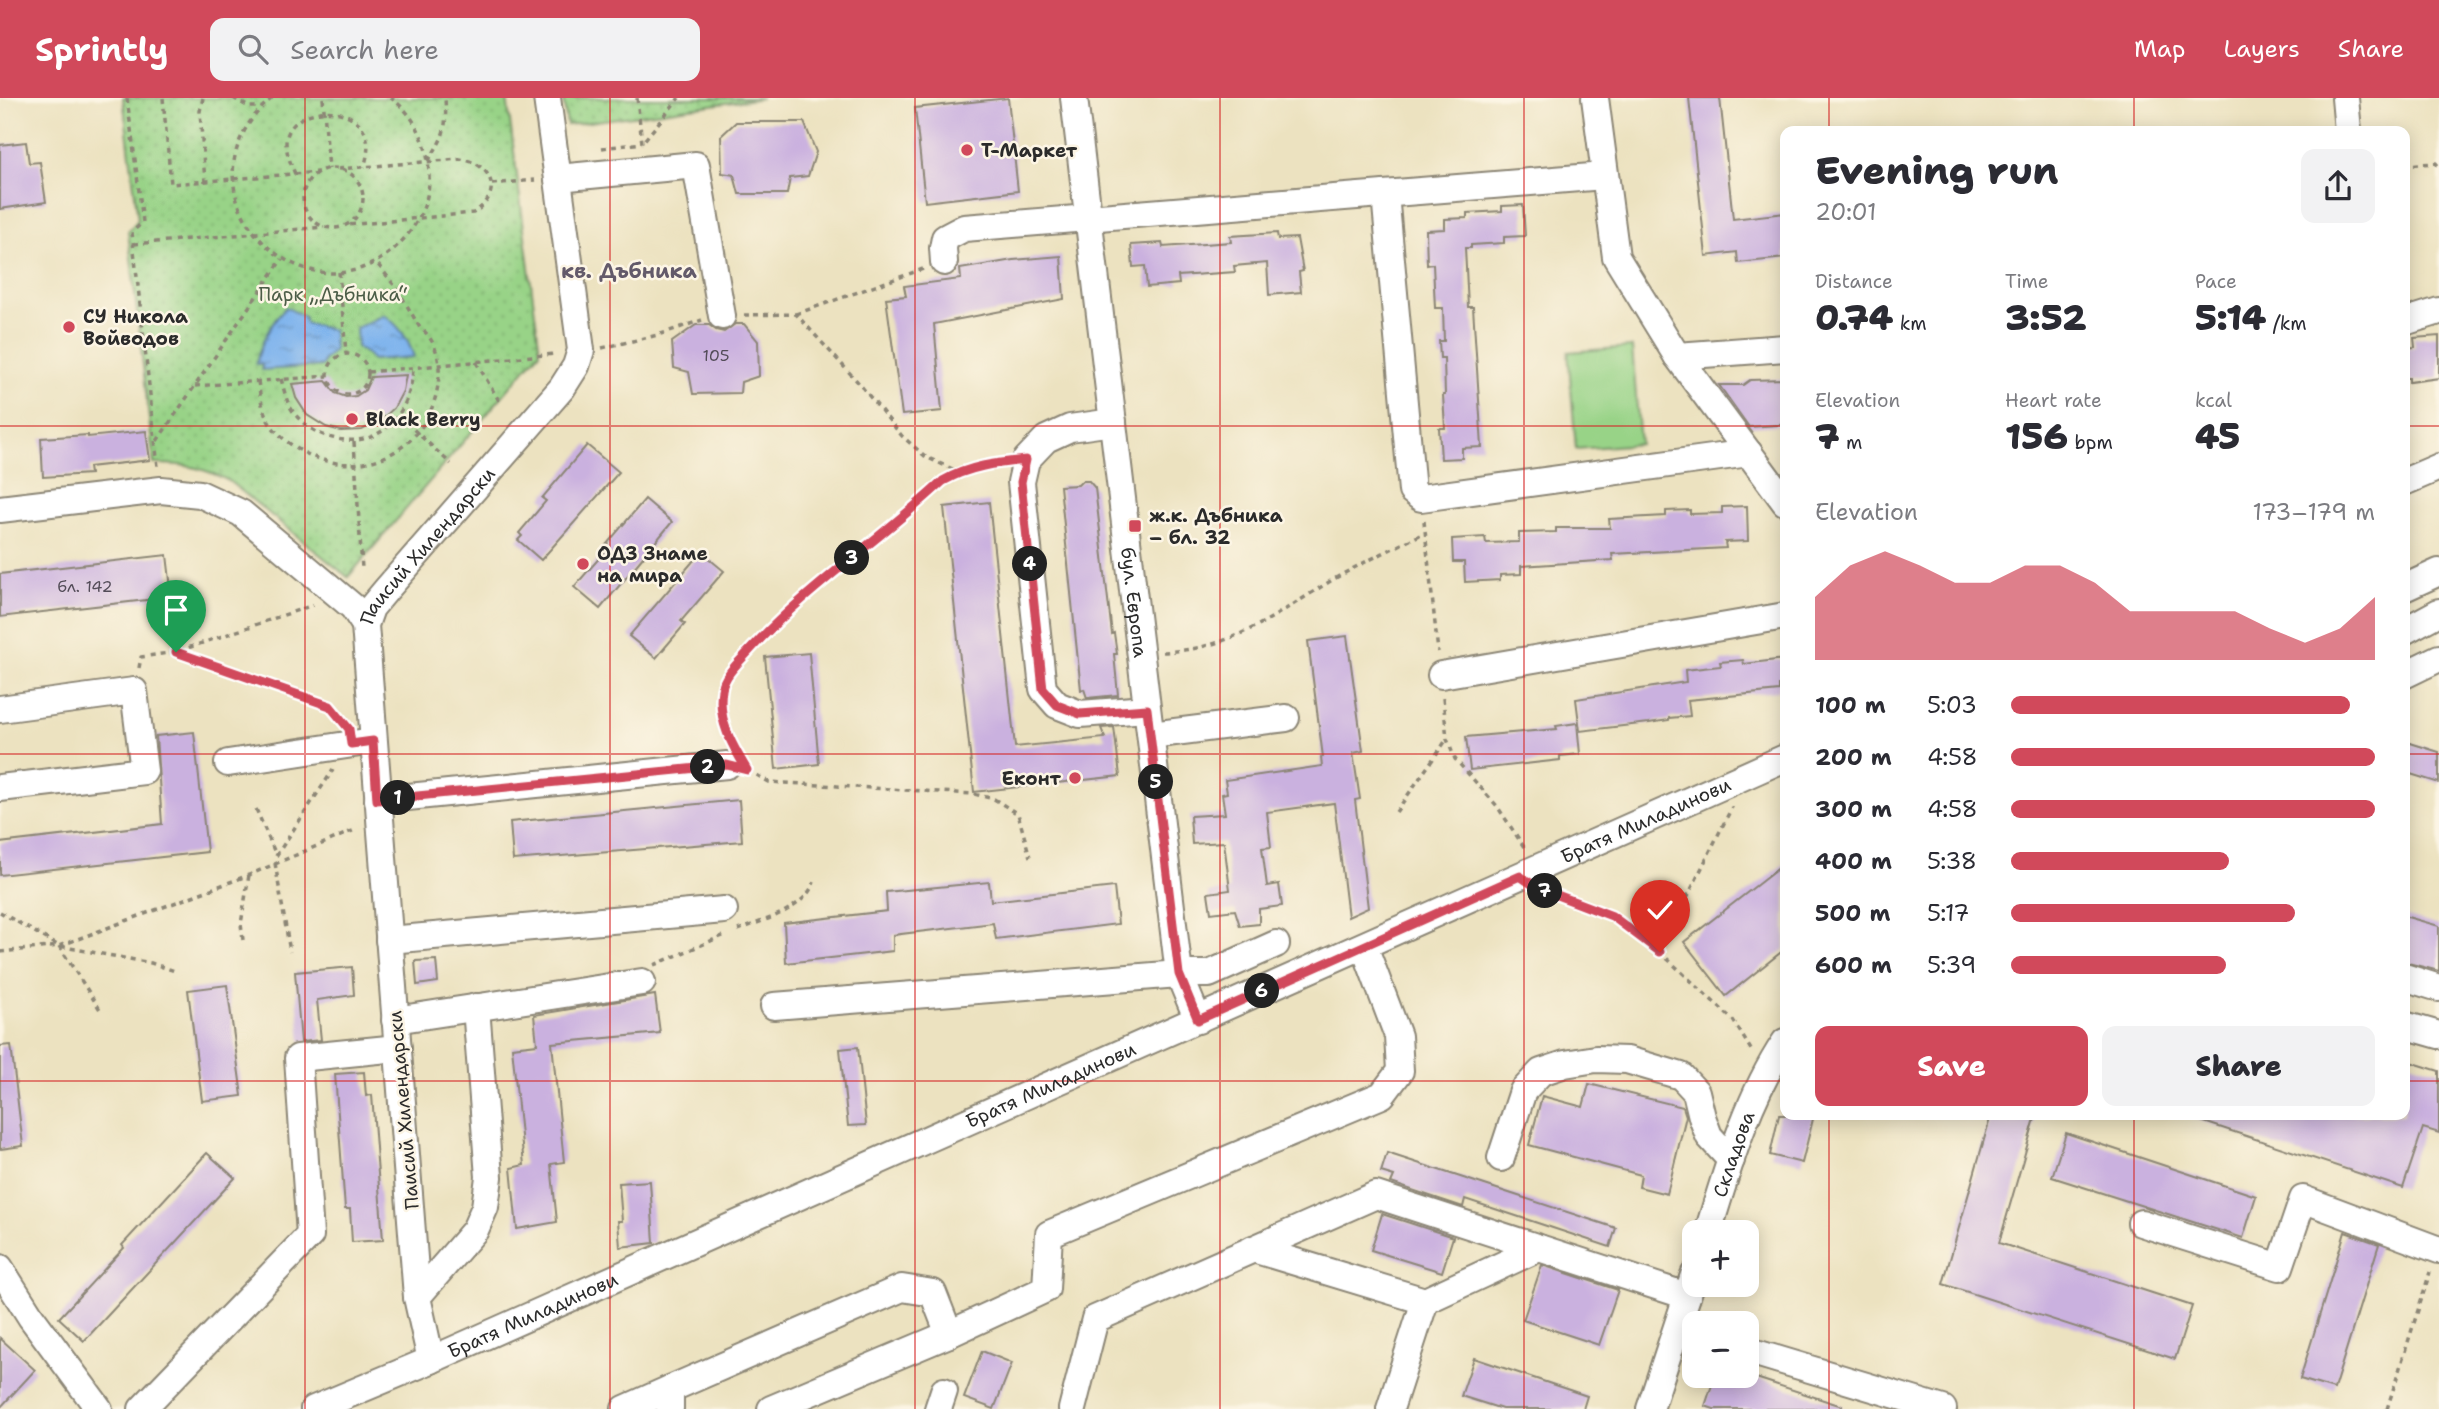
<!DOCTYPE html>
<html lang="en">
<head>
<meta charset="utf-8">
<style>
	body { margin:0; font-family:"Shantell Sans",sans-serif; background:#f2f2f3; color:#2b2b33; height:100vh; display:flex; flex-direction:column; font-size:26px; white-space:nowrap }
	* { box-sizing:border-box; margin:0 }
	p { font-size:23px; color:#7c7c81 }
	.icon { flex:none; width:38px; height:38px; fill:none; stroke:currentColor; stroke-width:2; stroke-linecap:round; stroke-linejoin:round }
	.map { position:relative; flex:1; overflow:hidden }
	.drawer { position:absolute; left:1780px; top:28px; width:630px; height:994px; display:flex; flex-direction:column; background:#fff; border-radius:14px; box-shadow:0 4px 18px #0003 }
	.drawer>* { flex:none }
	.fabs { position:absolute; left:1682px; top:1122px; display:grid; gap:14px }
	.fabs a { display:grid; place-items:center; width:77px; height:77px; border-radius:14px; background:#fff; box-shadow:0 4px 18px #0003; font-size:35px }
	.pin { position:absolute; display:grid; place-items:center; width:60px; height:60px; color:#fff; margin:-72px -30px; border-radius:50% 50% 50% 0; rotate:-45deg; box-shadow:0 0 7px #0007 }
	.pin .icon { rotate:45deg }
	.km { position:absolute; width:35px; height:35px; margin:-18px; border-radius:50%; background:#222; color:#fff; font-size:19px; line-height:35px; text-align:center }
	.round { display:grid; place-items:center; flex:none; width:74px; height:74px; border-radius:14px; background:#f2f2f3 }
	.headline { display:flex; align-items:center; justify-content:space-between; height:119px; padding:0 35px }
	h1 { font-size:38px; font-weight:800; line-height:52px }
	.stats { display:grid; grid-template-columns:repeat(3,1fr); gap:10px; height:119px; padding:7px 35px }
	.stats div { display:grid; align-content:center }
	.stats b { font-size:35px; font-weight:800 }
	.stats small { font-size:19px; font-weight:400 }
	.stats p { font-size:19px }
	.chart { height:196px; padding:14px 35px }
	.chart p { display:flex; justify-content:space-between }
	.chart svg { width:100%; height:126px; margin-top:7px; fill:#d1495b; opacity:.7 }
	.button { display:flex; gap:14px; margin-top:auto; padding:14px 35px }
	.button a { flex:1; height:80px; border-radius:14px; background:#d1495b; color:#fff; font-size:28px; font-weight:800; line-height:80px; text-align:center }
	.button a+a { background:#f2f2f3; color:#2b2b33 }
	ul { padding:0 35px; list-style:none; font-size:23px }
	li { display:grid; grid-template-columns:112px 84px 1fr; align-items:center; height:52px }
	li i { height:18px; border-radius:9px; background:#d1495b }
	header { display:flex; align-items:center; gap:42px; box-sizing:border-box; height:98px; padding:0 35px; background:#d1495b; color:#fff }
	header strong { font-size:33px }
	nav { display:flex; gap:38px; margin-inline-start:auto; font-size:24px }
	.search { width:490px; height:63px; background:#f2f2f3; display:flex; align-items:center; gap:18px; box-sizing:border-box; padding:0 24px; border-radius:14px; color:#7c7c81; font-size:26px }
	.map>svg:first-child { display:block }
</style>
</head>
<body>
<header>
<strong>Sprintly</strong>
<div class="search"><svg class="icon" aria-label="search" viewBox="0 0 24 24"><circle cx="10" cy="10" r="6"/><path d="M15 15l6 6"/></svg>Search here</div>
<nav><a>Map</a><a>Layers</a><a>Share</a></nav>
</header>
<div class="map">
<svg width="2439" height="1311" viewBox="0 0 2439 1311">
	<defs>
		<pattern id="park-dots" width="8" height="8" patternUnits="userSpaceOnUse" patternTransform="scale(1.75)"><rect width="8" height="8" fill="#98d387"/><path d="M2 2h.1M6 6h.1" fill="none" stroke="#83b575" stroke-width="1.8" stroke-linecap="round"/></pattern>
		<pattern id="water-ripples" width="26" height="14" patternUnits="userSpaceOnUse" patternTransform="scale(1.75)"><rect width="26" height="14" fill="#7fb4ed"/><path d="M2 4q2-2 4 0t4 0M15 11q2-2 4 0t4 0" fill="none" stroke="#6893c0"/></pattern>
	</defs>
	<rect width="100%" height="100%" fill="#fcf5e5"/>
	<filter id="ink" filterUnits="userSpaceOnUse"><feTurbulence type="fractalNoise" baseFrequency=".0143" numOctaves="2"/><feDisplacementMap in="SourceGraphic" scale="14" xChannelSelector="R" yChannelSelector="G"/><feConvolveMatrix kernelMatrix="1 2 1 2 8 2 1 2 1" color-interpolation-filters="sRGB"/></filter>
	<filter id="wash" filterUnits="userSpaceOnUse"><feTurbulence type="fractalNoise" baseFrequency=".00686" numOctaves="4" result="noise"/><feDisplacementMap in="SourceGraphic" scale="28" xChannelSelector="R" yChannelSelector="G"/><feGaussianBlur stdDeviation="1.57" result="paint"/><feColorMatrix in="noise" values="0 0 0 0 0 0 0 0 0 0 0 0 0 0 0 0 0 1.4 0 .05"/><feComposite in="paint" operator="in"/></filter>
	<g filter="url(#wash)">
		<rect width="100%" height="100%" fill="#ece2c0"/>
		<!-- grass -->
		<path fill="#98d387" stroke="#627f59" stroke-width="2" d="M1632 249 1640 346 1576 351 1568 254Z"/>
		<!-- park -->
		<g fill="url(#park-dots)" stroke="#627f59" stroke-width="2">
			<path d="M123 0H507L540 254 348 479 229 383C202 369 185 366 154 366L128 133 138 122Z"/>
			<path d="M563 0H762L567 27Z"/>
		</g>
		<!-- water -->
		<g fill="url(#water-ripples)" stroke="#55708c" stroke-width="2">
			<path d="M286 209 304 219 305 225 333 232 334 253 324 262 322 268 262 272V266H256C261 243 270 226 286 209Z"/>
			<path d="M384 217C400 228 408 241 414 259L372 262 368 257 357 250 356 230Z"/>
		</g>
		<g id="blocks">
			<!-- building -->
			<g fill="#cab1df">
				<path d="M1008 0 1018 93 925 104 915 10Z"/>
				<path d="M1689 0H1720L1733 121 1785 115V160L1738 165 1737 154 1706 158Z"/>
				<path d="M736 24H804L816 54 808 78 790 80 787 96H739L734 77 722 75 721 38Z"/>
				<path d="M26 44 29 65 40 64 46 104 0 111V47Z"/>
				<path d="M1523 107 1525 138 1504 139V145L1471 147V150H1465L1468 209H1473L1482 349 1462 350V360L1441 361 1439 330H1445L1443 297H1445L1444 260H1440L1439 243H1444L1443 210H1435L1433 166 1427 167 1426 132 1445 131V121L1467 120V115L1502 113V108Z"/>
				<path d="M1277 135 1278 141 1297 140 1303 173 1299 174 1301 194 1269 197 1267 165 1234 168 1235 174 1178 178 1179 186 1147 189 1145 168 1133 169 1131 147 1162 145 1163 149 1231 144 1230 138Z"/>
				<path d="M1061 158 1064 201 934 226 942 313 902 317 886 200 906 198 904 188 961 181 960 171 1013 162Z"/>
				<path d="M735 226H744L758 243 759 278 741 284 740 295 693 296 689 274 674 270 672 244 696 227H709L716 232 724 234Z"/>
				<path d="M2439 238V280L2409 284V280H2404V250L2415 249 2414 240Z"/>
				<path d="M406 277 403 293 394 310 380 323 362 332 341 333 326 329 307 317 296 300 292 286 326 283 335 295 346 299 356 298 365 292 371 279Z"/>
				<path d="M1785 281V325L1779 327 1749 329 1719 287H1743L1750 282Z"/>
				<path d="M146 333 150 362 89 369 90 376 43 379 41 340 88 337V339Z"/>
				<path d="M587 347 619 374 541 462 518 442 522 438 519 435 546 403 542 400Z"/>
				<path d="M1082 383H1089L1095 390 1112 536 1114 535 1117 556H1114L1118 597 1087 600 1084 591 1081 592 1060 388 1078 387Z"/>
				<path d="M645 401 672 424 600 511 574 489 609 449 606 447Z"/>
				<path d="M989 404 1015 649 1105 640 1101 630 1114 629 1120 678 974 694 944 409Z"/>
				<path d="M1747 408 1748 443 1725 444 1726 450 1612 456 1613 462 1521 468V476L1500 477V482L1465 484 1464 464H1453L1452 441 1485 439 1486 445 1519 444V435L1556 434V430H1610L1609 421 1666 418V413L1690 412V416L1722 415V409Z"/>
				<path d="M701 454 724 473 681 523 685 526 656 560 629 538Z"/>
				<path d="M167 457 172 499 0 519V476Z"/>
				<path d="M1347 538 1363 653 1353 655 1360 701 1355 702 1368 810 1348 819 1334 705 1267 714 1271 749 1262 750 1267 788 1279 786 1282 808 1259 811V826L1240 828 1235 812 1211 815 1208 795 1230 792 1224 744 1192 746 1190 718 1225 716 1222 696 1227 695 1225 682 1322 668 1321 659H1323L1308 543Z"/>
				<path d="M809 555 819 666 776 671 765 559Z"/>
				<path d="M1785 561V587H1779V593L1688 602 1690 618 1669 620V622L1649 625 1580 633 1576 601 1686 584 1685 572 1721 568 1720 564 1743 562 1744 566Z"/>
				<path d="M1577 625 1580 656 1560 658V662L1470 672 1466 639 1557 631 1556 628Z"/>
				<path d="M194 634 207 754 0 777V745L162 726 156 638Z"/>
				<path d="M2404 643 2439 654V685L2404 674Z"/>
				<path d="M739 702 742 743 513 762 510 724Z"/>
				<path d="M1785 765V851L1726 898 1684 844Z"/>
				<path d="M989 784 991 803 1114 789 1118 826 996 841 993 825 893 837V853L786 865 784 825 887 813 886 794Z"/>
				<path d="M2404 818 2439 828V873L2404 864Z"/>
				<path d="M436 862 438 884 417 887 415 863Z"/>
				<path d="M352 869 354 897 317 902 321 942 301 944 295 874Z"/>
				<path d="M227 887 242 998 202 1003 188 892Z"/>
				<path d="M655 897 660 935 552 945 564 1064 551 1066 557 1124 517 1131 511 1070 524 1067 512 949 537 946 534 917Z"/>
				<path d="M11 947 23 1048 0 1051V948Z"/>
				<path d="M858 949 866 1027 848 1028 840 951Z"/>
				<path d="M2404 962 2439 973V1035L2423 1030 2403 1090 2192 1020V1017H2404Z"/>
				<path d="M364 974 366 998 372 997 383 1142 352 1144 350 1111H345L335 976Z"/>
				<path d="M1589 986 1683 1009 1686 1018 1667 1096 1639 1089 1641 1077 1529 1047 1542 998 1583 1009Z"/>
				<path d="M1779 1017H1814L1802 1065 1770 1057Z"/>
				<path d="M1991 1017H2036L1999 1145 2192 1208 2175 1261 1943 1186Z"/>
				<path d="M2066 1035 2256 1098 2243 1140 2052 1079Z"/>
				<path d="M207 1055 235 1080 84 1243 59 1220 124 1150 122 1147Z"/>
				<path d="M1387 1055 1616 1130 1610 1149 1465 1101 1463 1109 1391 1085 1394 1078 1381 1074Z"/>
				<path d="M650 1083 654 1145 620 1149 618 1123H622L619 1085Z"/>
				<path d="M1382 1116 1453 1139 1442 1174 1371 1152Z"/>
				<path d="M2345 1134 2379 1146 2334 1291 2300 1281Z"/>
				<path d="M1542 1167 1618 1192 1599 1247 1523 1222Z"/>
				<path d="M0 1240 35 1272 0 1310Z"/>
				<path d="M982 1253 1012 1265 994 1311 964 1300Z"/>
				<path d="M1474 1260 1587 1298 1583 1311H1502L1461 1298Z"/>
				<path d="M1715 1278H1750L1842 1308V1311H1714L1705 1308Z"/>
			</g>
		</g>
	</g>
	<g filter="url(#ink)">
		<use href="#blocks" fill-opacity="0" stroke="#8c8676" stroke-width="2"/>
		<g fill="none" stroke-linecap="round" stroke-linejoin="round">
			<defs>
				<g id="minor">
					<path id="s1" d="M1074 0 1179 876 1198 922"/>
					<path d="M1595 0 1616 159 1677 258 1785 404"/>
					<path d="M2345 0 2348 33"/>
					<path d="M558 80 696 67 722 218"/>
					<path d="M1385 96 1412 393 1421 400 1749 355"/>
					<path d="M944 164 943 150 945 140 964 130 1604 78"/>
					<path d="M2404 224 2439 213"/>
					<path d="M1677 258 1785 250"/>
					<path d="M1113 324 1070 330 1046 341 1026 362 1021 384 1043 591 1057 607 1080 616 1147 611"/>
					<path d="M2404 384 2439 369"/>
					<path d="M0 411 161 392 200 396 241 415 353 509 365 527"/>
					<path d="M2404 490 2439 474"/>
					<path d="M2404 533 2439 514"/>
					<path d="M1441 577 1785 518"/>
					<path d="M2404 577 2439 560"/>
					<path d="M0 611 134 593 144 673 0 690"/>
					<path d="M1151 637 1286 620"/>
					<path d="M228 665 373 643"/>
					<path d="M378 702 727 667"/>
					<path d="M389 842 724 812"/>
					<path d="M2404 879 2439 890"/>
					<path d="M774 908 1179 876H1209L1276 846"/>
					<path d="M395 922 642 884"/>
					<path d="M2404 927 2439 937"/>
					<path d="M1501 1060 1523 993 1541 974 1565 966 1596 961 1627 962 1681 978 1696 994 1702 1019 1709 1038 1731 1062"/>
					<path d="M2141 1125 2280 1169 2303 1101 2439 1152"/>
					<path id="s2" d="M1708 1134C1728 1069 1747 1001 1785 944"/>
					<path d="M1253 1151 1425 1203"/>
					<path d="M0 1170 31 1219 99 1311"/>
					<path d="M417 1199 475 1132 485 1109 489 1079 476 909"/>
					<path d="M1746 1252 1943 1311"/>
					<path id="s3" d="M431 1262 417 1199 365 527 371 510 386 492 562 290 576 268 581 252 547 0"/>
					<path d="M142 1311 310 1137 298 960 398 950"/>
					<path id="s4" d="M314 1311 431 1262 1785 660"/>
					<path d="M625 1311 670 1291"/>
					<path d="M670 1311V1291L902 1190 933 1195 949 1236"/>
					<path d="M771 1311 949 1236 1046 1191 1049 1136 1382 997 1400 973 1398 938 1364 848"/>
					<path d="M938 1311 944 1293"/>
					<path d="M1072 1311 1095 1221 1376 1097 1687 1198"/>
					<path d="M1390 1311 1425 1203 1539 1150"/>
					<path d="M1650 1311 1694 1177"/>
				</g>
			</defs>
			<!-- minor casing -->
			<use href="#minor" stroke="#8c8676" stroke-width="30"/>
			<!-- path -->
			<g stroke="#8c8676" stroke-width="3.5" stroke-dasharray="5 5" stroke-linecap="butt">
				<path d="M127 0 143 124 132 134 158 369"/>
				<path d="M163 0 171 86 318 74"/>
				<path d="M203 0 200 13 205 84"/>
				<path d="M233 0 249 9H261"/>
				<path d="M272 0C164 92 306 235 397 148 415 131 428 109 429 83 430 51 418 19 391 0"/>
				<path d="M323 0 329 71"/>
				<path d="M637 0 642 45 679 0"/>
				<path d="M602 50 642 45"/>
				<path d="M428 63C445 38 447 30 445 0"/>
				<path d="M2404 67 2436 65 2439 69"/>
				<circle cx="333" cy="100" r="30"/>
				<path d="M338 71 460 61C493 65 504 97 473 115L348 127"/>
				<path d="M295 76C291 66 286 55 286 44 289 0 388 0 364 69"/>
				<path d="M492 86 535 82"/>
				<path d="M134 146 324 129"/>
				<path d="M339 174 346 255"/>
				<path d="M796 216 923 171"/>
				<path d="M744 217 796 216 857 283 902 338 926 359 959 374"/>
				<path d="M602 250 658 237 702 222"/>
				<circle cx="348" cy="276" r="20"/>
				<path d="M476 264 501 306"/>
				<path d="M368 274 554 256"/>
				<path d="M281 281C284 291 286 303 292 312 300 324 312 333 326 338 376 355 410 320 413 271"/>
				<path d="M258 283C260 297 262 312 269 324 277 337 291 348 305 355 367 386 435 348 439 277 440 261 435 240 420 230L398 192 376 164"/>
				<path d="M195 288 328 278"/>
				<path d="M399 318 451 366"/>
				<path d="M157 343 282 161"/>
				<path d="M354 344 362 471"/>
				<path d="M1424 423 1438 554"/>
				<path d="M176 554 330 608 343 623"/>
				<path d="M1163 554C1232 551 1272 519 1329 484 1359 466 1392 451 1424 435"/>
				<path d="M139 570 141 559 176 554 313 507"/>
				<path d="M1443 600 1447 641 1455 661 1497 708 1526 752"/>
				<path d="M732 646 722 618V590L731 573 780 519 943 383 959 374 1004 364"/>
				<path d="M748 672 769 684 974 696 994 701 1018 716 1030 759"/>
				<path d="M256 711 276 757"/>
				<path d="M1396 714 1447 641"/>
				<path d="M276 758 333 672"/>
				<path d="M275 765 290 854"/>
				<path d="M1546 793 1612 818 1660 854 1733 922 1753 955"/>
				<path d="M0 814 59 848 151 865 175 873"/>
				<path d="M738 832C764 822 804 812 814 784"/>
				<path d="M243 842 241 826 249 777"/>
				<path d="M59 848 101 913"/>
				<path d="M0 854 59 848 249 777 357 731"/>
				<path d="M1660 854 1732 709"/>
				<path d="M654 867 725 837"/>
				<path d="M2387 1311 2430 1174"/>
			</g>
			<!-- minor -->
			<use href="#minor" stroke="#fff" stroke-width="26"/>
		</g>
	</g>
	<g fill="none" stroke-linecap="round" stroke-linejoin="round" filter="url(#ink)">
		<defs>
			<path id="route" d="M176 554 330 608 349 631 351 646 373 643 377 702 727 667 747 672C732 647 717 622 722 592 724 577 739 564 749 553 807 489 880 442 943 383 969 368 996 365 1026 362L1021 384 1043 591 1057 607 1080 616 1147 611 1179 876 1198 922 1520 778 1536 789 1612 818 1660 854"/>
		</defs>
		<!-- route casing -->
		<use href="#route" stroke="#fff" stroke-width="14"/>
		<!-- route -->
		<use href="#route" stroke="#d1495b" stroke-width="9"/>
	</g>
	<!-- grid -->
	<path fill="none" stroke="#d62828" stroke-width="2" stroke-opacity="0.55" d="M305 0V1311M610 0V1311M915 0V1311M1220 0V1311M1524 0V1311M1829 0V33M2134 0V33M0 328H1785M2404 328H2439M0 656H1785M2404 656H2439M0 983H1785M2404 983H2439M1829 1017V1311M2134 1017V1311"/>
	<!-- markers -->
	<g fill="#d1495b" stroke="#fcf5e5" stroke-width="2.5">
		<circle cx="967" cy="52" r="7"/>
		<circle cx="69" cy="229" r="7"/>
		<circle cx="352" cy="321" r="7"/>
		<rect x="1128" y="421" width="14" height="14" rx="3.5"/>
		<circle cx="583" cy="466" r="7"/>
		<circle cx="1075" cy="680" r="7"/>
	</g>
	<g text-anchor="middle" stroke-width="5" stroke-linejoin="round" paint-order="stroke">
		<!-- number labels -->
		<g font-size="16" fill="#534c58">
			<text x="716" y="263">105</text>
			<text x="85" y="494">бл. 142</text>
		</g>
		<!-- poi labels -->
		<g font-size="19" font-weight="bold" fill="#2b2b2b" stroke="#fcf5e5" text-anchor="start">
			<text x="981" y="59">Т-Маркет</text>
			<text x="83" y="225">СУ Никола<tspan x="83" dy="22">Войводов</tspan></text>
			<text x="366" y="328">Black Berry</text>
			<text x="1149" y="424">ж.к. Дъбника<tspan x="1149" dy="22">– бл. 32</tspan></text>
			<text x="597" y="462">ОДЗ Знаме<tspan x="597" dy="22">на мира</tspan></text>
			<text x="1061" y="687" text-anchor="end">Еконт</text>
		</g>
		<!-- park labels -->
		<g font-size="19" fill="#4c5d47" stroke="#fcf5e5">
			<text x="333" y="203">Парк „Дъбника“</text>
		</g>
		<!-- street labels -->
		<g font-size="19" fill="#2b2b2b" stroke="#fcf5e5">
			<text dy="7" stroke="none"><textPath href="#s3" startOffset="840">Паисий Хилендарски</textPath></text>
			<text dy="7" stroke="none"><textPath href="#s1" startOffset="508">бул. Европа</textPath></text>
			<text dy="7" stroke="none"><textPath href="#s4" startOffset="1456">Братя Миладинови</textPath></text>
			<text dy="7" stroke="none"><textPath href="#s4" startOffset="805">Братя Миладинови</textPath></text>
			<text transform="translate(403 1012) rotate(-95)" y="7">Паисий Хилендарски</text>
			<text dy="7" stroke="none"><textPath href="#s2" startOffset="82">Складова</textPath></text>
			<text dy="7" stroke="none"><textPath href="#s4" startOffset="238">Братя Миладинови</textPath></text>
		</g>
		<!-- neighbourhood labels -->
		<g font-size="21" font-weight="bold" fill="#635a6a" stroke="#fcf5e5">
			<text x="629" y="180">кв. Дъбника</text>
		</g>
	</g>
</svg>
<div class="fabs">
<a>+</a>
<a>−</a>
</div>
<div class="pin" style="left:176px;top:554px;background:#1e9e55"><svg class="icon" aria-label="arrive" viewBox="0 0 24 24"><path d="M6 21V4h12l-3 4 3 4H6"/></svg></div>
<div class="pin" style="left:1660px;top:854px;background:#d93025"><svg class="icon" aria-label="check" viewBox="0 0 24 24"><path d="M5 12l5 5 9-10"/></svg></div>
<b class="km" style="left:398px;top:700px">1</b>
<b class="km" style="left:708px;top:669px">2</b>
<b class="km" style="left:852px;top:460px">3</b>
<b class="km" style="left:1030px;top:466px">4</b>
<b class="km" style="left:1156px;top:684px">5</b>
<b class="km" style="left:1262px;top:893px">6</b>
<b class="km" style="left:1545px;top:793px">7</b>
<section class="drawer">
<div class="headline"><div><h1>Evening run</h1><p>20:01</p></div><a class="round"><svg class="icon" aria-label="share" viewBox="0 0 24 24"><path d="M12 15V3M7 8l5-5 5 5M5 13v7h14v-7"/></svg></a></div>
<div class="stats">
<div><p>Distance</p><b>0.74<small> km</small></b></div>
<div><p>Time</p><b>3:52</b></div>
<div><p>Pace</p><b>5:14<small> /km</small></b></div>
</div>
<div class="stats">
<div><p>Elevation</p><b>7<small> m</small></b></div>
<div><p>Heart rate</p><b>156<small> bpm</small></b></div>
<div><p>kcal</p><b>45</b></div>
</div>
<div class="chart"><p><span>Elevation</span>173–179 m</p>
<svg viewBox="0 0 160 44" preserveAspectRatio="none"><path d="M0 44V22L10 11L20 6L30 11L40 17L50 17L60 11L70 11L80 17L90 27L100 27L110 27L120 27L130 33L140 38L150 33L160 22V44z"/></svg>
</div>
<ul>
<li><b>100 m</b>5:03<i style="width:93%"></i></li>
<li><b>200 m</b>4:58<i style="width:100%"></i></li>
<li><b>300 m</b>4:58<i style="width:100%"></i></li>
<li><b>400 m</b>5:38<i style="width:60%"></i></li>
<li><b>500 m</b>5:17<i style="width:78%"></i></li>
<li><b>600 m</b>5:39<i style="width:59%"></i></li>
</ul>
<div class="button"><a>Save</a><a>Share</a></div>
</section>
</div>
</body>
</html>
